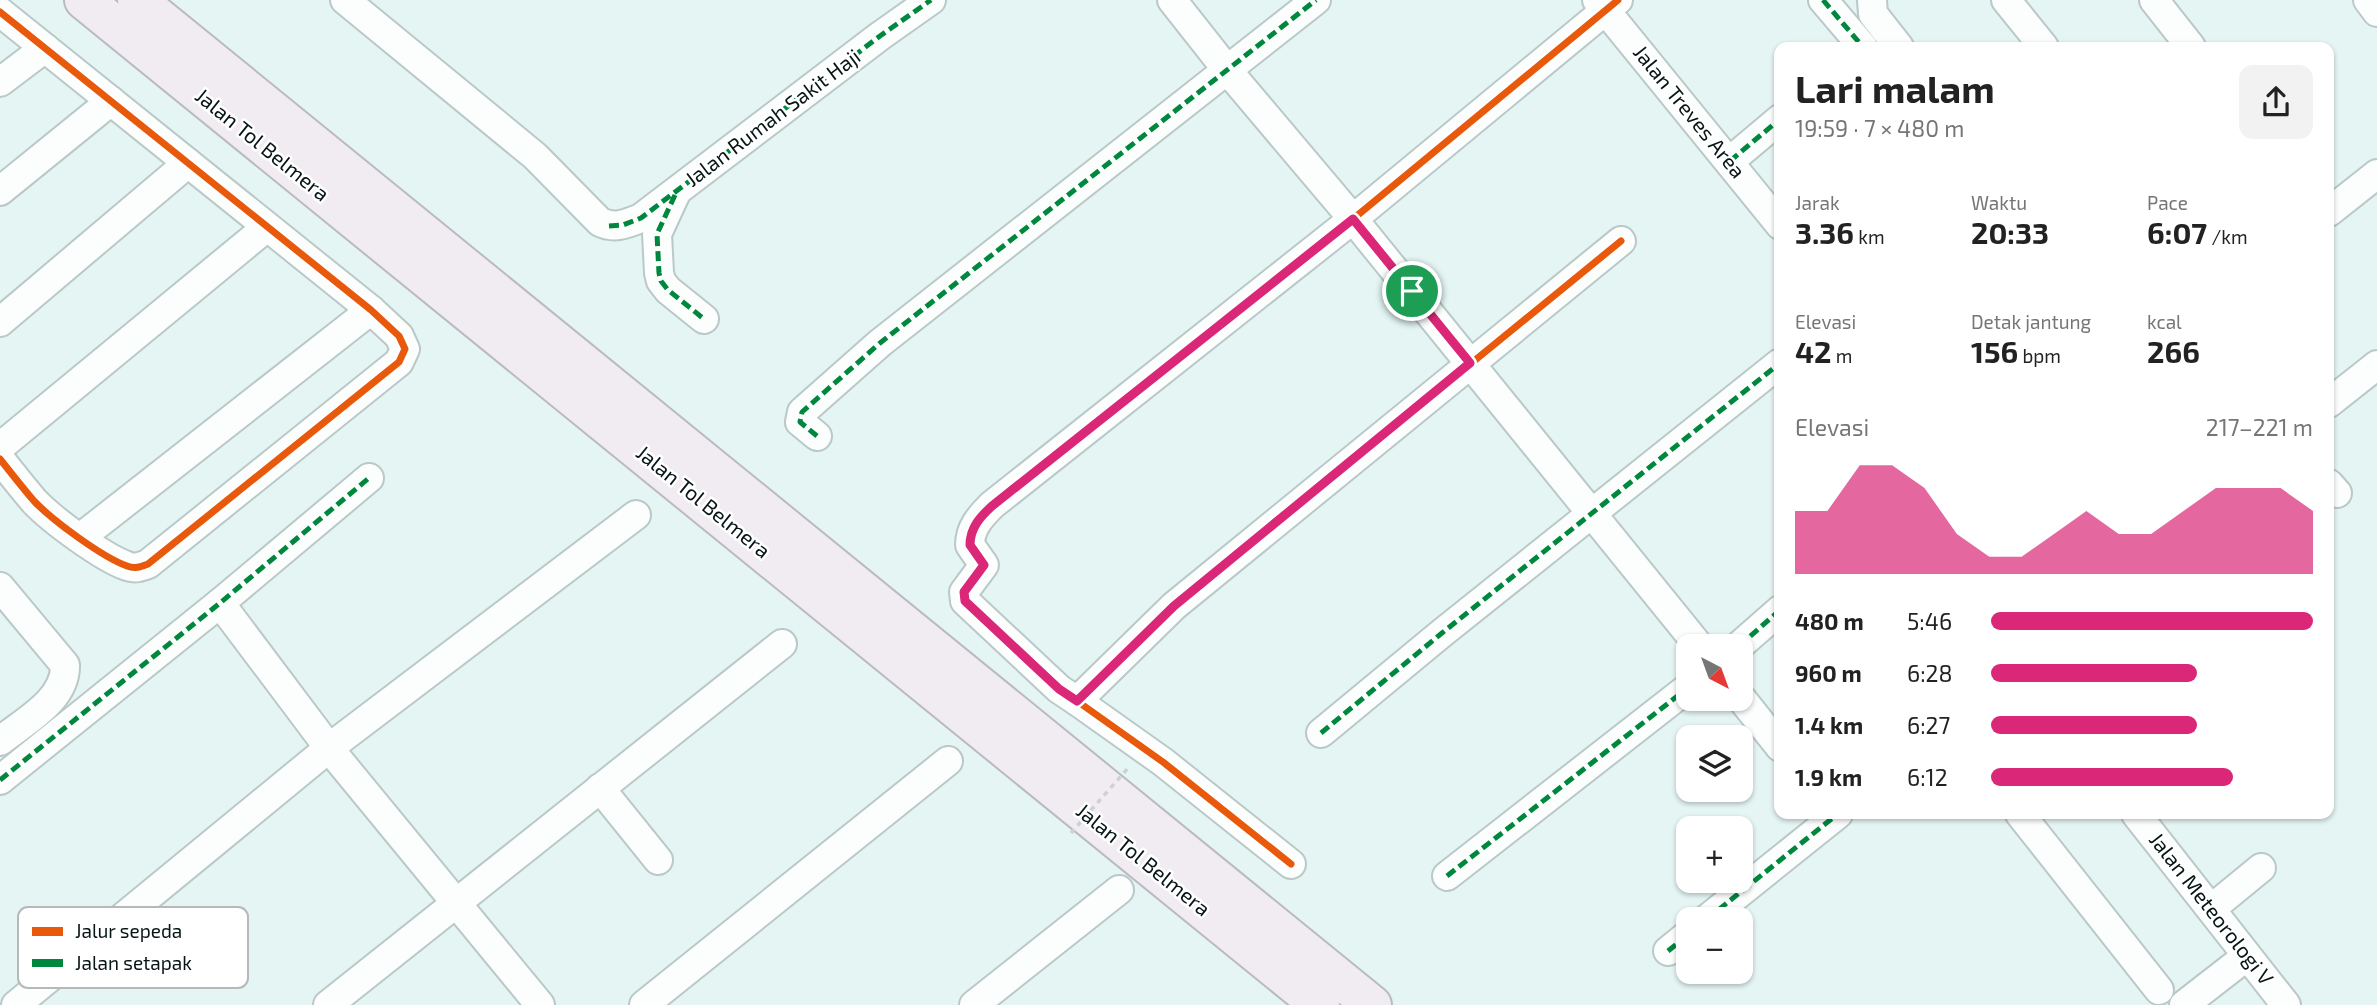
<!DOCTYPE html>
<html lang="id">
<head>
<meta charset="utf-8">
<style>
	body { margin:0; font-family:"Exo 2",sans-serif; background:#f2f2f2; color:#222; height:100vh; display:flex; flex-direction:column; font-size:26px; white-space:nowrap }
	* { box-sizing:border-box; margin:0 }
	p { font-size:23px; color:#767676 }
	.icon { flex:none; width:38px; height:38px; fill:none; stroke:currentColor; stroke-width:2; stroke-linecap:round; stroke-linejoin:round }
	.map { position:relative; flex:1; overflow:hidden }
	.details { position:absolute; left:1774px; top:42px; width:560px; height:777px; display:flex; flex-direction:column; background:#fff; border-radius:14px; box-shadow:0 2px 5px #0004 }
	.details>* { flex:none }
	.needle { width:46px; rotate:139deg }
	.fabs { position:absolute; left:1676px; top:634px; display:grid; gap:14px }
	.fabs a { display:grid; place-items:center; width:77px; height:77px; border-radius:14px; background:#fff; box-shadow:0 2px 5px #0004; font-size:35px }
	.pin { position:absolute; display:grid; place-items:center; width:60px; height:60px; color:#fff; margin:-30px; border:4px solid #fff; border-radius:50%; box-shadow:0 2px 7px #0007 }
	.round { display:grid; place-items:center; flex:none; width:74px; height:74px; border-radius:14px; background:#f2f2f2 }
	.headline { display:flex; align-items:center; justify-content:space-between; height:119px; padding:0 21px }
	h1 { font-size:38px; font-weight:700; line-height:52px }
	.metrics { display:grid; grid-template-columns:repeat(3,1fr); gap:10px; height:119px; padding:7px 21px }
	.metrics div { display:grid; align-content:center }
	.metrics b { font-size:30px; font-weight:700 }
	.metrics small { font-size:19px; font-weight:400 }
	.metrics p { font-size:19px }
	.chart { height:196px; padding:14px 21px }
	.chart p { display:flex; justify-content:space-between }
	.chart svg { width:100%; height:126px; margin-top:7px; fill:#db2777; opacity:.7 }
	ul { padding:0 21px; list-style:none; font-size:23px }
	li { display:grid; grid-template-columns:112px 84px 1fr; align-items:center; height:52px }
	li i { height:18px; border-radius:9px; background:#db2777 }
	.map>svg:first-child { display:block }
</style>
</head>
<body>
<div class="map">
<svg width="2377" height="1005" viewBox="0 0 2377 1005">
	<rect width="100%" height="100%" fill="#e4f5f4"/>
	<g fill="none" stroke-linecap="round" stroke-linejoin="round">
		<defs>
			<g id="minor">
				<path d="M345 0 535 156 600 222C615 229 626 224 641 218L880 36 931 0"/>
				<path d="M1172 0 1228 71 1353 219 1699 646"/>
				<path d="M1597 0 1780 225"/>
				<path d="M1823 0 1863 47"/>
				<path d="M1872 0 1873 14 1899 47"/>
				<path d="M2006 0 2044 47"/>
				<path d="M2154 0 2191 47"/>
				<path d="M2368 0 2377 12"/>
				<path d="M0 12 371 310 399 336 405 349 399 362 148 564C140 567 135 569 127 566 102 557 52 520 34 501 22 487 11 473 0 459"/>
				<path d="M0 82 45 48"/>
				<path d="M1730 161 1780 119"/>
				<path d="M0 191 111 101"/>
				<path d="M675 195 657 234 659 273 661 281 668 290 704 319"/>
				<path d="M2329 212 2377 174"/>
				<path d="M0 322 188 163"/>
				<path d="M2329 403 2377 365"/>
				<path d="M817 436 800 422 802 412 880 343 1316 0"/>
				<path d="M0 447 267 227"/>
				<path d="M2329 484 2337 493"/>
				<path d="M80 538 371 310"/>
				<path d="M0 587 65 665C66 700 25 721 0 741"/>
				<path d="M220 603 332 752 540 1005"/>
				<path d="M1739 646 1780 610"/>
				<path d="M1741 698 1780 747"/>
				<path d="M1077 701 1059 689 965 601 964 592 984 565 970 545C970 528 980 517 992 505L1353 219 1618 0"/>
				<path d="M1321 733 1442 633 1780 363"/>
				<path d="M0 780 220 603 369 478"/>
				<path d="M600 788 658 860"/>
				<path d="M2020 814 2159 990"/>
				<path d="M2136 814 2286 1005"/>
				<path d="M1291 864 1163 762 1077 701 1174 606 1621 241"/>
				<path d="M1447 876 1689 687"/>
				<path d="M2211 909 2261 868"/>
				<path d="M1707 919 1838 814"/>
				<path d="M1668 951 1689 934"/>
				<path d="M16 1005 329 748 636 515"/>
				<path d="M328 1005 782 644"/>
				<path d="M644 1005 948 761"/>
				<path d="M974 1005 1119 890"/>
				<path d="M2184 1005 2247 956"/>
			</g>
			<g id="highway">
				<path d="M84 0 1320 1005"/>
				<path d="M137 0 1372 1005"/>
			</g>
		</defs>
		<!-- minor casing -->
		<use href="#minor" stroke="#bac9c8" stroke-width="32"/>
		<!-- highway casing -->
		<use href="#highway" stroke="#babac0" stroke-width="42"/>
		<!-- minor -->
		<use href="#minor" stroke="#fbfefd" stroke-width="28"/>
		<!-- highway -->
		<use href="#highway" stroke="#f1ecf1" stroke-width="38"/>
		<!-- path-bridge -->
		<path stroke="#ccd2d1" stroke-width="3.5" stroke-dasharray="5 5" stroke-linecap="butt" d="M1071 833 1129 767"/>
		<!-- quiet -->
		<g stroke="#00873e" stroke-width="5" stroke-dasharray="10 5" stroke-linecap="butt">
			<path d="M1823 0 1863 47"/>
			<path d="M1730 161 1780 119"/>
			<path d="M675 195 657 234 659 273 661 281 668 290 704 319"/>
			<path d="M609 226 623 225 641 218 880 36 931 0"/>
			<path d="M817 436 800 422 802 412 880 343 1316 0"/>
			<path d="M1739 646 1780 610"/>
			<path d="M1321 733 1442 633 1780 363"/>
			<path d="M0 780 220 603 369 478"/>
			<path d="M1447 876 1689 687"/>
			<path d="M1707 919 1835 816"/>
			<path d="M1668 951 1689 934"/>
		</g>
		<defs>
			<g id="cycleway">
				<path d="M0 12 371 310 399 336 405 349 399 362 148 564C140 567 135 569 127 566 102 557 52 520 34 501 22 487 11 473 0 459"/>
				<path d="M1077 701 1059 689 965 601 964 592 984 565 970 545C970 528 980 517 992 505L1353 219 1618 0"/>
				<path d="M1291 864 1163 762 1077 701 1174 606 1621 241"/>
			</g>
		</defs>
		<!-- cycleway casing -->
		<use href="#cycleway" stroke="#fff" stroke-width="11"/>
		<!-- cycleway -->
		<use href="#cycleway" stroke="#e8590c" stroke-width="7"/>
	</g>
	<g fill="none" stroke-linecap="round" stroke-linejoin="round">
		<defs>
			<path id="route" d="M1353 219 1470 363 1174 606 1077 701 1059 689 965 601 964 592 984 565 970 545C970 528 980 517 992 506Z"/>
		</defs>
		<!-- route casing -->
		<use href="#route" stroke="#fff" stroke-width="14"/>
		<!-- route -->
		<use href="#route" stroke="#db2777" stroke-width="9"/>
	</g>
	<g text-anchor="middle" stroke-width="5" stroke-linejoin="round" paint-order="stroke">
		<!-- street labels -->
		<g font-size="21" fill="#071615" stroke="#fff">
			<text transform="translate(1689 112) rotate(51)" y="7">Jalan Treves Area</text>
			<text transform="translate(773 118) rotate(-37)" y="7">Jalan Rumah Sakit Haji</text>
			<text transform="translate(262 145) rotate(39)" y="7">Jalan Tol Belmera</text>
			<text transform="translate(703 502) rotate(39)" y="7">Jalan Tol Belmera</text>
			<text transform="translate(1143 860) rotate(39)" y="7">Jalan Tol Belmera</text>
			<text transform="translate(2211 909) rotate(52)" y="7">Jalan Meteorologi V</text>
		</g>
	</g>
	<!-- legend -->
	<rect x="18" y="907" width="230" height="81" rx="10" fill="#fff" stroke="#b5b9b9" stroke-width="2"/>
	<rect x="32" y="927" width="31" height="9" fill="#e8590c"/>
	<rect x="32" y="959" width="31" height="8" fill="#00873e"/>
	<g font-size="19" fill="#071615">
		<text x="75" y="938">Jalur sepeda</text>
		<text x="75" y="970">Jalan setapak</text>
	</g>
</svg>
<div class="fabs">
<a><svg class="needle" viewBox="-14 -14 28 28"><path d="M0-13l5 13h-10z" fill="#e53935"/><path d="M0 13l5-13h-10z" fill="#767676"/></svg></a>
<a><svg class="icon" aria-label="layers" viewBox="0 0 24 24"><path d="M12 4l9 5-9 5-9-5zM3 14l9 5 9-5"/></svg></a>
<a>+</a>
<a>−</a>
</div>
<div class="pin" style="left:1412px;top:291px;background:#1e9e55"><svg class="icon" aria-label="arrive" viewBox="0 0 24 24"><path d="M6 21V4h12l-3 4 3 4H6"/></svg></div>
<section class="details">
<div class="headline"><div><h1>Lari malam</h1><p>19:59 · 7 × 480 m</p></div><a class="round"><svg class="icon" aria-label="share" viewBox="0 0 24 24"><path d="M12 15V3M7 8l5-5 5 5M5 13v7h14v-7"/></svg></a></div>
<div class="metrics">
<div><p>Jarak</p><b>3.36<small> km</small></b></div>
<div><p>Waktu</p><b>20:33</b></div>
<div><p>Pace</p><b>6:07<small> /km</small></b></div>
</div>
<div class="metrics">
<div><p>Elevasi</p><b>42<small> m</small></b></div>
<div><p>Detak jantung</p><b>156<small> bpm</small></b></div>
<div><p>kcal</p><b>266</b></div>
</div>
<div class="chart"><p><span>Elevasi</span>217–221 m</p>
<svg viewBox="0 0 160 44" preserveAspectRatio="none"><path d="M0 44V22L10 22L20 6L30 6L40 14L50 30L60 38L70 38L80 30L90 22L100 30L110 30L120 22L130 14L140 14L150 14L160 22V44z"/></svg>
</div>
<ul>
<li><b>480 m</b>5:46<i style="width:100%"></i></li>
<li><b>960 m</b>6:28<i style="width:64%"></i></li>
<li><b>1.4 km</b>6:27<i style="width:64%"></i></li>
<li><b>1.9 km</b>6:12<i style="width:75%"></i></li>
</ul>
</section>
</div>
</body>
</html>
